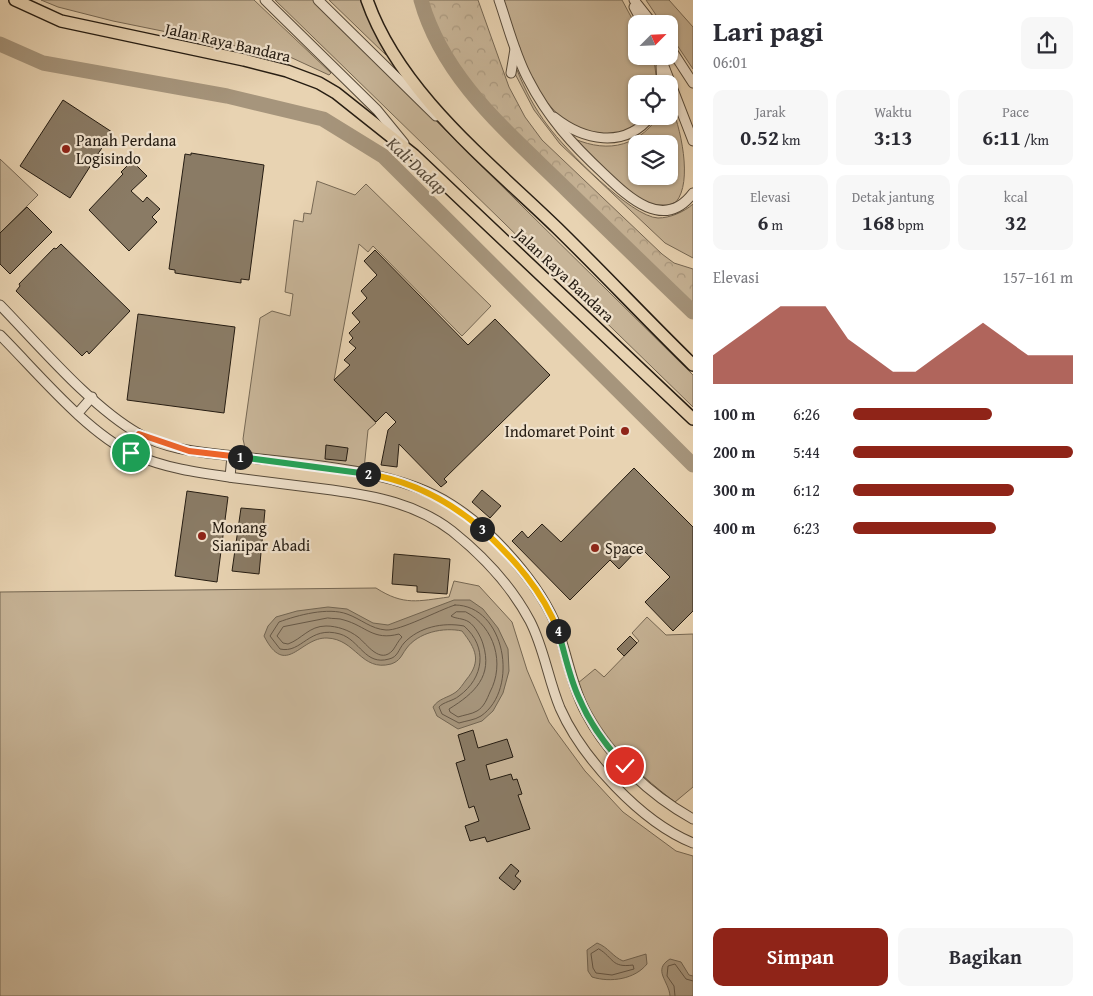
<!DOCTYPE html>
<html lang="id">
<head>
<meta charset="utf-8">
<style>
	body { margin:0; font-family:"Gentium Book Plus",serif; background:#f7f7f7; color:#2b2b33; height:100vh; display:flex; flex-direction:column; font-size:19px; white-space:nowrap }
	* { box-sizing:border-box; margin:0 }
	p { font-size:16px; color:#7c7c81 }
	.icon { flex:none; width:28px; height:28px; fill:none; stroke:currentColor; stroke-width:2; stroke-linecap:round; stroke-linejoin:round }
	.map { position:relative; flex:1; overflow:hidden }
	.sheet { display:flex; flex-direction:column; background:#fff; width:400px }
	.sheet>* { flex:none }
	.needle { width:32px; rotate:66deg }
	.controls { position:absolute; left:628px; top:15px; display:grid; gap:10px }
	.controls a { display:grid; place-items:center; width:50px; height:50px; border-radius:10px; background:#fff; box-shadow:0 1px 4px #0004; font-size:25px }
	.pin { position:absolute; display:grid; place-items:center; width:42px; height:42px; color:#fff; margin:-21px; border:2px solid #fff; border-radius:50%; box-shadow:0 1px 5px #0007 }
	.km { position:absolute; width:25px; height:25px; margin:-12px; border-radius:50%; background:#222; color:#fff; font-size:14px; line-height:25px; text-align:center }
	.round { display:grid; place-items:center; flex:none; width:52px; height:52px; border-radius:10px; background:#f7f7f7 }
	.headline { display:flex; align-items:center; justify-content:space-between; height:85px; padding:0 20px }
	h1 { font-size:28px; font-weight:700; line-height:38px }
	.metrics { display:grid; grid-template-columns:repeat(3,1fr); gap:8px; height:85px; padding:5px 20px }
	.metrics div { display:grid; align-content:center; border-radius:10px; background:#f7f7f7; text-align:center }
	.metrics b { font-size:21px; font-weight:700 }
	.metrics small { font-size:14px; font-weight:400 }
	.metrics p { font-size:14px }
	.chart { height:140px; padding:10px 20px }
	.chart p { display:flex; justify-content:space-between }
	.chart svg { width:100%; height:90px; margin-top:5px; fill:#8f2418; opacity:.7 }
	.primary-button { display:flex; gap:10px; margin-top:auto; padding:10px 20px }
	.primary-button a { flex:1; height:58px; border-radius:10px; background:#8f2418; color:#fff; font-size:20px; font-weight:700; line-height:58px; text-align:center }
	.primary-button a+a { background:#f7f7f7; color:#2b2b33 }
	ul { padding:0 20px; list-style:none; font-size:16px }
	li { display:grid; grid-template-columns:80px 60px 1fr; align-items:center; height:38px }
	li i { height:12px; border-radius:6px; background:#8f2418 }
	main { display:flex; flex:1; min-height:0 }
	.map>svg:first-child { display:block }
</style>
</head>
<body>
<main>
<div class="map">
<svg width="693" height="996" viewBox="0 0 693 996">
	<defs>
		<pattern id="forest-crowns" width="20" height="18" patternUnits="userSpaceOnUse" patternTransform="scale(1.25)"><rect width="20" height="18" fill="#c7b497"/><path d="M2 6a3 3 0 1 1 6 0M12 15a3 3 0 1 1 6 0" fill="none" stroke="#ab9a81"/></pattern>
	</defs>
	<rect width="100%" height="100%" fill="#e8d3b2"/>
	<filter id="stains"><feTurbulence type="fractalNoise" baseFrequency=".004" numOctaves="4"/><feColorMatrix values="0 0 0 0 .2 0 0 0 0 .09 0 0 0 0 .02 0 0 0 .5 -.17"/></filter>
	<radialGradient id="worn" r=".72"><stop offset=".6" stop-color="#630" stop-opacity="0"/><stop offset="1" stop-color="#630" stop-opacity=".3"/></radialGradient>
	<!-- green -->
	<g fill="#c7b497" stroke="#766854" fill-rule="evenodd">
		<path d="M41 0H254L331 73 329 75 290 57 113 21 58 7Z"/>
		<path d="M275 0H313L342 28 693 375V407Z"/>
		<path d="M329 0H363L386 55Z"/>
		<path d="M502 0H622L636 26V56H653L654 59 657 84H636V116H644C632 130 618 136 600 133 593 132 584 132 578 129 532 104 518 45 502 0Z"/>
		<path d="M646 0H669L693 27V69L669 33V24H662Z"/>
		<path d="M513 70H517C525 90 535 109 548 126 565 149 631 217 658 218 670 218 684 212 693 204V258L665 243 560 144 534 110Z"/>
		<path d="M669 100C681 127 693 182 676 202 666 207 653 206 643 201 619 189 589 155 568 136 603 153 635 150 659 116H669ZM636 144H669V176H636Z"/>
		<path d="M0 159 38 195 0 233Z"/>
		<path d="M317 181 355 195 366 184 491 306 462 336 373 246 368 252 359 244 334 380 376 423 368 430 364 469 249 453 245 448 243 439 260 318 272 311 290 316 293 294 285 292 294 220 303 222 304 213 311 214Z"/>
		<path d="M454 581 479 586 512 622 527 670 549 722 585 771 623 812 676 851 693 856V996H0V592L376 588C404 606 418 601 449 597Z"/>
		<path d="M647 617 666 635 693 634V787L675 802C632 770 597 733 578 683L595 669 604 677 639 641 632 633Z"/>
	</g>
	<!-- forest -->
	<path fill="url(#forest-crowns)" stroke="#766854" d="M424 0H478L509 87 525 117 542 140 662 254 674 263 693 269V310L496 118C464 82 437 48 424 0Z"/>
	<!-- water -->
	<g fill="#a6957c" stroke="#726552">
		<path d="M454 600H470L483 609 498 628 508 649 509 671 503 693 493 711 482 721 458 729 437 716 433 707C439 698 448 698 456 692 460 689 463 684 466 680 482 661 476 649 462 631 444 627 418 632 406 649 401 656 400 661 391 664 361 672 356 639 327 638 300 637 286 679 264 636L268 626 276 617 297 611 328 607 347 609 373 623 388 625Z"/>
		<path d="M597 943C608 947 613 957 623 961L646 954 647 964C635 979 611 983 592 977L588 971 587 950Z"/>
		<path d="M670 959 681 962 689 975 693 976V996H670C669 981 652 970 670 959Z"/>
	</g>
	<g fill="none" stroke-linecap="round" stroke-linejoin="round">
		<!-- shore -->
		<g stroke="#665847" stroke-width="1">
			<path d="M455 605C505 605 520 689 481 716 475 720 465 721 459 723L442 714 439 707C443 702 453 701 459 696 484 678 488 647 464 626 443 622 419 627 404 643 398 650 398 657 389 659 365 666 360 640 340 634 309 625 302 654 280 649L270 636 279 622C298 615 328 607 347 614 361 619 371 629 386 630 400 631 439 610 455 605Z"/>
			<path d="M466 612C495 627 505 664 490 692 487 699 484 707 477 711 472 714 464 715 458 717L450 712 449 709C475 693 493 676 483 644 481 637 475 626 469 622 463 618 456 619 451 616L456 612Z"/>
			<path d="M328 618C333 619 339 618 344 620 366 626 373 641 399 634L402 637C398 641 396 646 393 650 380 665 367 644 358 637 349 630 337 626 326 626 309 626 302 639 288 644L283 643 277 636 283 627Z"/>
			<path d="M599 949C614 958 611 968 633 965L634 969 612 975 596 973 593 968 591 954Z"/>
			<path d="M675 996 674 986 667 976 668 966 675 964 686 979 693 981"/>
		</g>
		<!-- river -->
		<g stroke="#a6957c" stroke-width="15">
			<path d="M421 0C443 79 508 132 565 188 607 229 650 271 693 312"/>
			<path d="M0 44 43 63 227 96 323 119 383 156 693 465"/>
		</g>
	</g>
	<!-- building -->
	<g fill="#8a7b65" stroke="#251c12">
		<path d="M63 100 112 132 70 198 20 166Z"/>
		<path d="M191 153 264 165 249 280 241 279V283L175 273V270L169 269 185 154 191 155Z"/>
		<path d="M132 161 147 176 131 191 143 202 147 197 160 209 152 217 157 222 129 251 89 210 123 174 121 172Z"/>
		<path d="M27 207 52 232 10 274 0 264V233Z"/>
		<path d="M61 244 130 311 89 354 87 351 82 356 16 291 20 286 19 284 54 248 56 249Z"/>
		<path d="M375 250 468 345 495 319 550 375 444 479 447 482 441 487 399 444 397 467 381 465 388 430 396 422 386 412 376 422 334 380 350 365 344 360 356 348 349 342 353 338 349 333 360 322 352 313 367 298 361 291 377 275 364 261Z"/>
		<path d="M138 314 235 327 224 413 127 400Z"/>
		<path d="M326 445 348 448 346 461 325 459Z"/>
		<path d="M634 468 693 527V611L673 631 645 602 670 577 640 547 619 569 610 560 570 600 512 541 522 531 528 538 542 524 561 542Z"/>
		<path d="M482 490 501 506 490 518 472 502Z"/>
		<path d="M187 491 228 497 217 582 175 576Z"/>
		<path d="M241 508 265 510 259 574 232 571Z"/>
		<path d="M394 554 450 559 447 594 417 592V586L392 584Z"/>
		<path d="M630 636 637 643 624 656 617 649Z"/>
		<path d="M473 730 478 748 507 739 513 757 486 765 490 780 511 774 513 780 517 779 522 794 518 795 530 829 487 842 485 837 470 841 465 826 479 821 474 806 469 808 456 763 465 760 458 735Z"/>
		<path d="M511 864 519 871 515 876 521 881 514 890 499 878Z"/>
	</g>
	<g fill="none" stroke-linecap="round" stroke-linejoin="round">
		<defs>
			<g id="tertiary">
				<path d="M265 0 377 110 404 143"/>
				<path d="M318 0 436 116"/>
				<path d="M499 0C508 26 515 55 528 79 548 118 572 144 604 174 628 197 664 232 693 193"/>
				<path d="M634 0 653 24"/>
				<path d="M634 7 643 24"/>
				<path d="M669 46 693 83"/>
				<path d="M660 56 693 141"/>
				<path d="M661 66 662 84"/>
				<path d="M511 73 515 49"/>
				<path d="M554 117C583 140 624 150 651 116"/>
				<path d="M0 305C39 345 91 407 139 434 168 450 201 452 233 456 299 464 396 468 452 505 493 531 541 585 558 630 568 658 572 687 586 713 609 757 650 795 693 819"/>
				<path d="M0 335C37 372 87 433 133 454 167 469 200 473 236 478 268 482 300 486 332 490 375 496 417 504 452 531 482 555 512 587 530 621 544 648 548 679 560 708 582 758 641 822 693 843"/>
				<path d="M78 413 92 397"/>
				<path d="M128 451 139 434"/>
				<path d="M230 477 232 456"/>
			</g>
			<g id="primary">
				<path d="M15 0 61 21 244 60 287 71 319 83 336 93 414 155 693 419"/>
				<path d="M367 0C399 92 489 162 557 228 603 273 647 320 693 365"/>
			</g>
		</defs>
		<!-- tertiary casing -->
		<use href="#tertiary" stroke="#564a3a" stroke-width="11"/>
		<!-- primary casing -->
		<use href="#primary" stroke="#251c12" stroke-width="14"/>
		<!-- tertiary -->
		<use href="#tertiary" stroke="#f0e2cd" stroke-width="9"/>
		<!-- primary -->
		<use href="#primary" stroke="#e8d3b2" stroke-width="11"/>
	</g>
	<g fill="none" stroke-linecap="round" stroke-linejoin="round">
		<defs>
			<path id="split-1" d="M131 453 128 451 139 434 189 451 240 457"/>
			<path id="split-2" d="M240 457 368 474"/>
			<path id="split-3" d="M368 474C412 481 448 500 482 529"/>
			<path id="split-4" d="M482 529C513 558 543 591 558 631"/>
			<path id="split-5" d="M558 631C565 653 569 677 579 698 590 724 606 746 625 766"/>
		</defs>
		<!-- split-1 casing -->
		<use href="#split-1" stroke="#fff" stroke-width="10"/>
		<!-- split-2 casing -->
		<use href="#split-2" stroke="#fff" stroke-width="10"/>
		<!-- split-3 casing -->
		<use href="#split-3" stroke="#fff" stroke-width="10"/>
		<!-- split-4 casing -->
		<use href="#split-4" stroke="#fff" stroke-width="10"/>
		<!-- split-5 casing -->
		<use href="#split-5" stroke="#fff" stroke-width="10"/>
		<!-- split-1 -->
		<use href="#split-1" stroke="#f0652b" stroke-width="6"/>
		<!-- split-2 -->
		<use href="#split-2" stroke="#22a559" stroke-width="6"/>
		<!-- split-3 -->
		<use href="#split-3" stroke="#f5b400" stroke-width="6"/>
		<!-- split-4 -->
		<use href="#split-4" stroke="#f5b400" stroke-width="6"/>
		<!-- split-5 -->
		<use href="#split-5" stroke="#22a559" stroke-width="6"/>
	</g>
	<!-- markers -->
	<g fill="#8f2418" stroke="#f0e2cd" stroke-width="2">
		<circle cx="66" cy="149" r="5"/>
		<circle cx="625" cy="431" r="5"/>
		<circle cx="202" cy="536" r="5"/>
		<circle cx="595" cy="548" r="5"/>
	</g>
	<g text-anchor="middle" stroke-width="4.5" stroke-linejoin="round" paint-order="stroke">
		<!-- street labels -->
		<g font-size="16" fill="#251c12" stroke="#f0e2cd">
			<text transform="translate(228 42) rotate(13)" y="6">Jalan Raya Bandara</text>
			<text transform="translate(565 275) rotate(43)" y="6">Jalan Raya Bandara</text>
		</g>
		<!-- poi labels -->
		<g font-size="16" fill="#251c12" stroke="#f0e2cd" text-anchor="start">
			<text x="76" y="146">Panah Perdana<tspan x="76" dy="18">Logisindo</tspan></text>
			<text x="615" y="437" text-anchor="end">Indomaret Point</text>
			<text x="212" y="533">Monang<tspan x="212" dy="18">Sianipar Abadi</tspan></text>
			<text x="605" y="554">Space</text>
		</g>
		<!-- water labels -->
		<g font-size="18" font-style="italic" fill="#594c3c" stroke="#f0e2cd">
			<text transform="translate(417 166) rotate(43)" y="6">Kali Dadap</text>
		</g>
	</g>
	<rect width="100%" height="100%" filter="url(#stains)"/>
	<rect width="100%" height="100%" fill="url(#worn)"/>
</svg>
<div class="controls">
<a><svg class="needle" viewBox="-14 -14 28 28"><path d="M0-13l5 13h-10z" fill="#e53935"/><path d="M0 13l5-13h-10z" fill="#7c7c81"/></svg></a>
<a><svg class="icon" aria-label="locate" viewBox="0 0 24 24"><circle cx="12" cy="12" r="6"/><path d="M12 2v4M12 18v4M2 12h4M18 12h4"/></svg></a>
<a><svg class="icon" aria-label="layers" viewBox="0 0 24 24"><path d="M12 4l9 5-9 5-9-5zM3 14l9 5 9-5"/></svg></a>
</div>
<div class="pin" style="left:131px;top:453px;background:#1e9e55"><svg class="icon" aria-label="arrive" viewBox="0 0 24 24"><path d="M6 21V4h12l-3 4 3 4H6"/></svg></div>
<div class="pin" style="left:625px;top:766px;background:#d93025"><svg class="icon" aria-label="check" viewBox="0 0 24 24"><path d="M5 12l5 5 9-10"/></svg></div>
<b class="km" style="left:240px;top:457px">1</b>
<b class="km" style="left:368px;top:474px">2</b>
<b class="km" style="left:482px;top:529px">3</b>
<b class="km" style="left:558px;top:631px">4</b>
</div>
<section class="sheet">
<div class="headline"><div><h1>Lari pagi</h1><p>06:01</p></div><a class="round"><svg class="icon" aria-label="share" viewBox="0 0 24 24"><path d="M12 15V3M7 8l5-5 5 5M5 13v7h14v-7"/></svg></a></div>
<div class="metrics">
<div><p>Jarak</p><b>0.52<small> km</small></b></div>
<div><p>Waktu</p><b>3:13</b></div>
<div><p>Pace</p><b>6:11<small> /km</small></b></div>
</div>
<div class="metrics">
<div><p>Elevasi</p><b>6<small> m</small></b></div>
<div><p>Detak jantung</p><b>168<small> bpm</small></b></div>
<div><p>kcal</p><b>32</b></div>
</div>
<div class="chart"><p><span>Elevasi</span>157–161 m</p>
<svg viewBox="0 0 160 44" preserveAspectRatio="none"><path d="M0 44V30L10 22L20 14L30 6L40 6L50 6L60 22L70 30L80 38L90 38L100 30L110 22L120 14L130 22L140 30L150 30L160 30V44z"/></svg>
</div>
<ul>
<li><b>100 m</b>6:26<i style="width:63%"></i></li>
<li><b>200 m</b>5:44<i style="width:100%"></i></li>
<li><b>300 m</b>6:12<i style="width:73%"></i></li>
<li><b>400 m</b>6:23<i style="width:65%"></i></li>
</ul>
<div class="primary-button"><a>Simpan</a><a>Bagikan</a></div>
</section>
</main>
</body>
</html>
